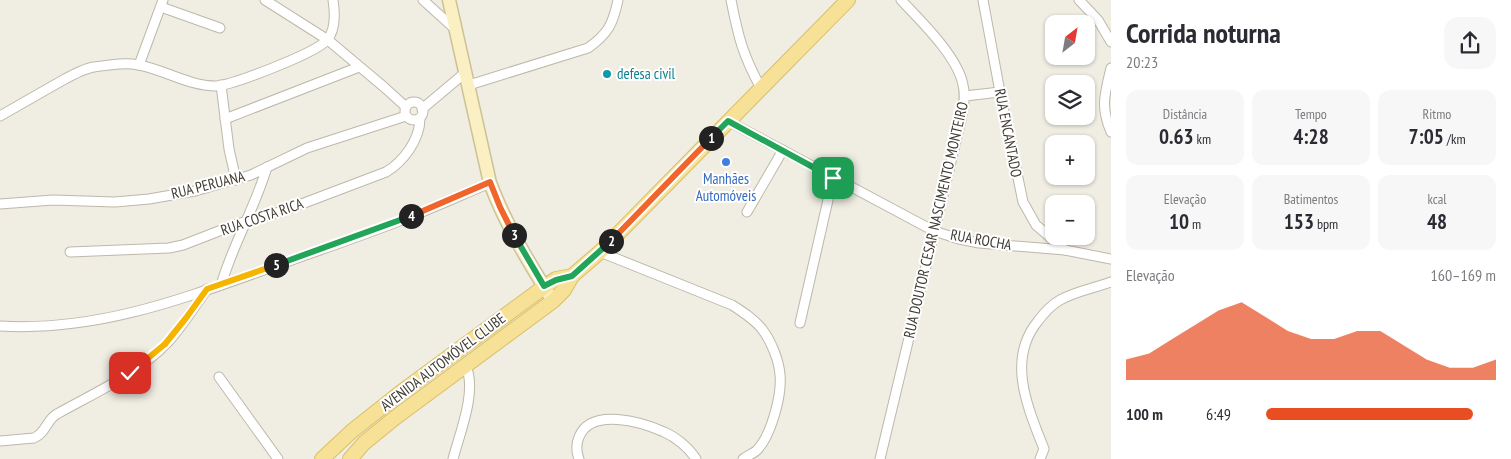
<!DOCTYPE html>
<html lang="pt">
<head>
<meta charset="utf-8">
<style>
	body { margin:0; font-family:"PT Sans Narrow",sans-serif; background:#f7f7f7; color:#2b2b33; height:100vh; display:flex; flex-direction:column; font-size:19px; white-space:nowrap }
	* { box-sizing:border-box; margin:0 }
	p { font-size:16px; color:#7c7c81 }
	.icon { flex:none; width:28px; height:28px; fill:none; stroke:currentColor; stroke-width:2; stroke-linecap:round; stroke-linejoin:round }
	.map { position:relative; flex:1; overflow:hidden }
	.sheet { display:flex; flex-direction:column; background:#fff; width:400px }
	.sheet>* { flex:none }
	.needle { width:32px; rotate:31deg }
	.tools { position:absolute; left:1045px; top:15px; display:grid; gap:10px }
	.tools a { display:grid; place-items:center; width:50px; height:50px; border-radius:10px; background:#fff; box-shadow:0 1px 4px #0004; font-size:25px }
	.pin { position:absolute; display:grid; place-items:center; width:42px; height:42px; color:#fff; margin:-21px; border-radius:10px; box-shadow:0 2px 8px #0006 }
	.km { position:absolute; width:25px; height:25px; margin:-12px; border-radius:50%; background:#222; color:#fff; font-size:14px; line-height:25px; text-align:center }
	.round { display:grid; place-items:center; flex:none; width:52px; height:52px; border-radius:15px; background:#f7f7f7 }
	.head { display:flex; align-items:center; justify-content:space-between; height:85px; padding:0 15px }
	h1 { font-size:28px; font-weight:700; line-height:38px }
	.figures { display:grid; grid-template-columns:repeat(3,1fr); gap:8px; height:85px; padding:5px 15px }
	.figures div { display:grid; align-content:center; border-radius:12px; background:#f7f7f7; text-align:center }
	.figures b { font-size:21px; font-weight:700 }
	.figures small { font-size:14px; font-weight:400 }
	.figures p { font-size:14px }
	.chart { height:140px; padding:10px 15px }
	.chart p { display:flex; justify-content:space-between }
	.chart svg { width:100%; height:90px; margin-top:5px; fill:#e94d22; opacity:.7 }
	ul { padding:0 15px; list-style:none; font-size:16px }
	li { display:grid; grid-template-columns:80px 60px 1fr; align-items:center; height:38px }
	li i { height:12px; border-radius:6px; background:#e94d22 }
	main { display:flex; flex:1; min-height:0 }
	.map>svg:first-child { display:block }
</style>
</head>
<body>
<main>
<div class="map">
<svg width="1111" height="459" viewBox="0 0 1111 459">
	<rect width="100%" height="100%" fill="#f0ede3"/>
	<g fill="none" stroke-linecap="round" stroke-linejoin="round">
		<defs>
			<g id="street">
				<path d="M265 0 328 40 384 87 406 107"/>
				<path d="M423 0 456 30"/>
				<path d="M731 0C738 36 743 56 761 88"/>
				<path d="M983 0 1000 92 1023 202 1036 225 1065 250"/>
				<path d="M1079 0 1098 20 1111 42"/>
				<path d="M161 7 220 28"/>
				<path d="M139 65 163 0"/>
				<path d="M1111 68C1105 93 1100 107 1111 132"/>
				<path d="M221 85 229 149 236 180"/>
				<path d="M469 85 588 48C608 34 613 24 618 0"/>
				<path d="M965 96 1000 92"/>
				<circle cx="414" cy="111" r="9"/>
				<path d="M422 109 466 72"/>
				<path d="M0 116C19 105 37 95 56 84 67 78 81 69 94 67 109 65 124 62 139 65 165 70 189 86 216 86 233 85 316 53 327 40 336 30 335 13 333 0"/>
				<path d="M225 119 359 67"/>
				<path d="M728 121 934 231 959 239 979 243 1065 250 1111 259"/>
				<path d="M0 204 53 200 115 202 149 199 195 191 251 175 307 148 406 116"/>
				<path d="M747 212 783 150"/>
				<path d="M70 252 169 248 183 245 237 224 283 211 386 172C403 162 420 140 420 118"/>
				<path d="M600 252 732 305C743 312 754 319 762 329 771 341 779 360 780 375 782 395 771 437 756 451 752 454 747 456 743 459"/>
				<path d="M221 285C233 244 255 208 267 167"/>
				<path d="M800 323 833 178"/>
				<path d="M0 326C98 332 185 298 275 266 322 249 371 233 417 214 442 204 466 193 490 183"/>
				<path d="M219 377 278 459"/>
				<path d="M0 441 34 438C46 433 47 419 57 414 96 392 138 374 169 341 183 325 195 306 207 289"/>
				<path d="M453 459C460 432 477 392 466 366"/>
				<path d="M579 459C576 451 576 444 579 437 591 407 642 422 664 432 676 437 689 448 696 459"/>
				<path d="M880 459 961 120C963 108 966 97 963 85 958 57 921 21 901 0"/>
				<path d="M1040 459 1044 449C1028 408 1006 360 1038 321 1044 313 1051 305 1060 300 1076 291 1095 288 1111 282"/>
			</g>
			<path id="secondary" d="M449 0 490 183C506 225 529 263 553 301"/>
			<g id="primary">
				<path d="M322 459 352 431 400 393 544 287 556 279 572 276"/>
				<path d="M350 459 364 443 396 417 553 301 564 290 572 276 600 252 848 0"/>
			</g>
		</defs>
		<!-- street casing -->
		<use href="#street" stroke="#beb8aa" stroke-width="11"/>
		<!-- secondary casing -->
		<use href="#secondary" stroke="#cdc296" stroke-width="15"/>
		<!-- primary casing -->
		<use href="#primary" stroke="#d9bf68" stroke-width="16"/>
		<!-- street -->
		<use href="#street" stroke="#fff" stroke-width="9"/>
		<!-- secondary -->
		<use href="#secondary" stroke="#faf0c4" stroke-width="12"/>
		<!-- primary -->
		<use href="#primary" stroke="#f6e197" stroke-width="14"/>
	</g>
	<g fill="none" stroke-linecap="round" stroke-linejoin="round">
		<defs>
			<path id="split-1" d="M711 138 728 121 833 178"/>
			<path id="split-2" d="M611 241 711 138"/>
			<path id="split-3" d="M514 235 544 286 556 280 572 276 611 241"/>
			<path id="split-4" d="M411 216 490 182 500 207 514 235"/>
			<path id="split-5" d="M276 265 411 216"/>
			<path id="split-6" d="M165 344 186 318 207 289 276 265"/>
			<path id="split-7" d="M130 373 165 344"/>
		</defs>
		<!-- split-1 casing -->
		<use href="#split-1" stroke="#fff" stroke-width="10"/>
		<!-- split-2 casing -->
		<use href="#split-2" stroke="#fff" stroke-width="10"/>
		<!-- split-3 casing -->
		<use href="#split-3" stroke="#fff" stroke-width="10"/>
		<!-- split-4 casing -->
		<use href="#split-4" stroke="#fff" stroke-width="10"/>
		<!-- split-5 casing -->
		<use href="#split-5" stroke="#fff" stroke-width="10"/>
		<!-- split-6 casing -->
		<use href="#split-6" stroke="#fff" stroke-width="10"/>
		<!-- split-7 casing -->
		<use href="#split-7" stroke="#fff" stroke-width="10"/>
		<!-- split-1 -->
		<use href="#split-1" stroke="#22a559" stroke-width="6"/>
		<!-- split-2 -->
		<use href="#split-2" stroke="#f0652b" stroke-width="6"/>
		<!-- split-3 -->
		<use href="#split-3" stroke="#22a559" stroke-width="6"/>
		<!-- split-4 -->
		<use href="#split-4" stroke="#f0652b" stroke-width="6"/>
		<!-- split-5 -->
		<use href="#split-5" stroke="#22a559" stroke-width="6"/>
		<!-- split-6 -->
		<use href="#split-6" stroke="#f5b400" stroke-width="6"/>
		<!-- split-7 -->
		<use href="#split-7" stroke="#f5b400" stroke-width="6"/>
	</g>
	<!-- markers -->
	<circle fill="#0f9aa8" stroke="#fff" stroke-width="2" cx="607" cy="74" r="5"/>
	<circle fill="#3f7fe0" stroke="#fff" stroke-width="2" cx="726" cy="162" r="5"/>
	<g text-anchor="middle" stroke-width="4" stroke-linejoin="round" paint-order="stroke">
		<!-- culture labels -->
		<g font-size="15" fill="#0d838f" stroke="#fff" text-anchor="start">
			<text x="617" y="79">defesa civil</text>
		</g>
		<!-- street labels -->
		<g font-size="15" fill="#413d34" stroke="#fff">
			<text transform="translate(1008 133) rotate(79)" y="5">RUA ENCANTADO</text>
			<text transform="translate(208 185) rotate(-14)" y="5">RUA PERUANA</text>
			<text transform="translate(262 217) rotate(-19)" y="5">RUA COSTA RICA</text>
			<text transform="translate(936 220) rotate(-77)" y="5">RUA DOUTOR CESAR NASCIMENTO MONTEIRO</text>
			<text transform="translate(981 240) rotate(10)" y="5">RUA ROCHA</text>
			<text transform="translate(443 362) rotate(-37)" y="5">AVENIDA AUTOMÓVEL CLUBE</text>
		</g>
		<!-- shop labels -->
		<g font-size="15" fill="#366cbe" stroke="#fff">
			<text x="726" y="184">Manhães<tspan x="726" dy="17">Automóveis</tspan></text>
		</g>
	</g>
</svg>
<div class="tools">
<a><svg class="needle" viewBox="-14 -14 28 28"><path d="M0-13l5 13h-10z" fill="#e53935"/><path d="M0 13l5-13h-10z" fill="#7c7c81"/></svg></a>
<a><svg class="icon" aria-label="layers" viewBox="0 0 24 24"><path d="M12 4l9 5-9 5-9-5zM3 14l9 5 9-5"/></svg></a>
<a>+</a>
<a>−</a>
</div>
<div class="pin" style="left:833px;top:178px;background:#1e9e55"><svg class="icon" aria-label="arrive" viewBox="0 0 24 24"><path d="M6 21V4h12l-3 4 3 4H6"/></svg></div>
<div class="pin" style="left:130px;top:373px;background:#d93025"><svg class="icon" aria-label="check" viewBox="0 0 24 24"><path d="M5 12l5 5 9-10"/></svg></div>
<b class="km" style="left:711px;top:138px">1</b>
<b class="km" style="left:611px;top:241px">2</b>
<b class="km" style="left:514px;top:235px">3</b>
<b class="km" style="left:411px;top:216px">4</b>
<b class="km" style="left:276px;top:265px">5</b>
</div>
<section class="sheet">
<div class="head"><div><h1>Corrida noturna</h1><p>20:23</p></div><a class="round"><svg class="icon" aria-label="share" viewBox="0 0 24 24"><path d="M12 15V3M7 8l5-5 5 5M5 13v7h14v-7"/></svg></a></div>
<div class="figures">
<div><p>Distância</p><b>0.63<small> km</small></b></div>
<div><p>Tempo</p><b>4:28</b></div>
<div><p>Ritmo</p><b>7:05<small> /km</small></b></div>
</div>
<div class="figures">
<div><p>Elevação</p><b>10<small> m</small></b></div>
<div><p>Batimentos</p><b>153<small> bpm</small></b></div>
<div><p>kcal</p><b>48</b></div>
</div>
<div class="chart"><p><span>Elevação</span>160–169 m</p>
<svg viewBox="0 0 160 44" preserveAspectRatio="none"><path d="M0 44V34L10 31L20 24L30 17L40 10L50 6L60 13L70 20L80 24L90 24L100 20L110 20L120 27L130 34L140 38L150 38L160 34V44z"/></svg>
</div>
<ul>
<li><b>100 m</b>6:49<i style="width:90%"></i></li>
</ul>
</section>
</main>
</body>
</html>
